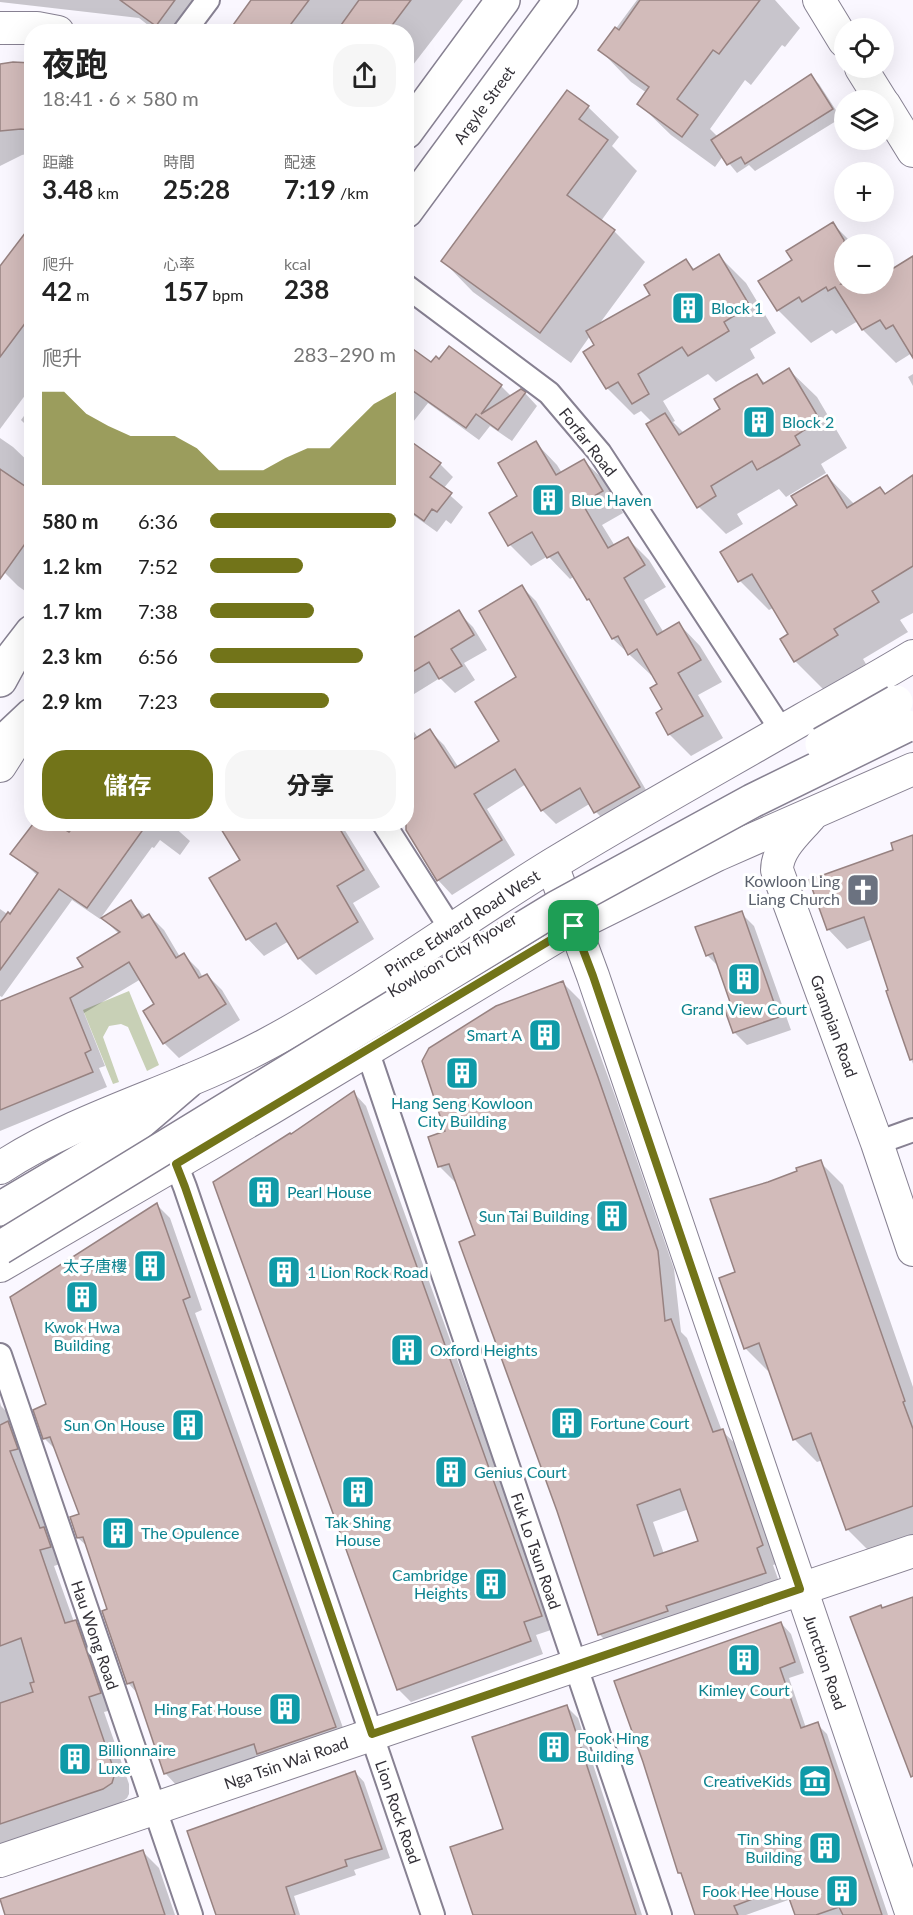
<!DOCTYPE html>
<html lang="zh-TW">
<head>
<meta charset="utf-8">
<style>
	body { margin:0; font-family:Lato,"Noto Sans TC",sans-serif; background:#f6f6f6; color:#222; height:100vh; display:flex; flex-direction:column; font-size:22px; white-space:nowrap }
	* { box-sizing:border-box; margin:0 }
	p { font-size:20px; color:#767676 }
	.icon { flex:none; width:33px; height:33px; fill:none; stroke:currentColor; stroke-width:2; stroke-linecap:round; stroke-linejoin:round }
	.map { position:relative; flex:1; overflow:hidden }
	.sheet { position:absolute; left:24px; top:24px; width:390px; height:807px; display:flex; flex-direction:column; background:#fff; border-radius:24px; box-shadow:0 6px 24px #0002 }
	.sheet>* { flex:none }
	.controls { position:absolute; left:834px; top:18px; display:grid; gap:12px }
	.controls a { display:grid; place-items:center; width:60px; height:60px; border-radius:50%; background:#fff; box-shadow:0 6px 24px #0002; font-size:30px }
	.pin { position:absolute; display:grid; place-items:center; width:51px; height:51px; color:#fff; margin:-26px; border-radius:12px; box-shadow:0 3px 9px #0006 }
	.round { display:grid; place-items:center; flex:none; width:63px; height:63px; border-radius:24px; background:#f6f6f6 }
	.summary { display:flex; align-items:center; justify-content:space-between; height:102px; padding:0 18px }
	h1 { font-size:33px; font-weight:700; line-height:45px }
	.figures { display:grid; grid-template-columns:repeat(3,1fr); gap:9px; height:102px; padding:6px 18px }
	.figures div { display:grid; align-content:center }
	.figures b { font-size:26px; font-weight:700 }
	.figures small { font-size:16px; font-weight:400 }
	.figures p { font-size:16px }
	.chart { height:168px; padding:12px 18px }
	.chart p { display:flex; justify-content:space-between }
	.chart svg { width:100%; height:108px; margin-top:6px; fill:#727419; opacity:.7 }
	.primary-button { display:flex; gap:12px; margin-top:auto; padding:12px 18px }
	.primary-button a { flex:1; height:69px; border-radius:24px; background:#727419; color:#fff; font-size:24px; font-weight:700; line-height:69px; text-align:center }
	.primary-button a+a { background:#f6f6f6; color:#222 }
	ul { padding:0 18px; list-style:none; font-size:20px }
	li { display:grid; grid-template-columns:96px 72px 1fr; align-items:center; height:45px }
	li i { height:15px; border-radius:8px; background:#727419 }
	.map>svg:first-child { display:block }
</style>
</head>
<body>
<div class="map">
<svg width="913" height="1915" viewBox="0 0 913 1915">
	<rect width="100%" height="100%" fill="#faf7ff"/>
	<!-- green -->
	<path fill="#c8d0b6" d="M129 991 159 1065 147 1071 128 1027 121 1024 109 1026 103 1037 119 1082 113 1084 83 1010Z"/>
	<!-- shadow -->
	<g fill="#0003" fill-rule="evenodd">
		<path d="M0 0H215L191 32H157L139 18 0 2Z"/>
		<path d="M253 0H463L406 74V32H230Z"/>
		<path d="M637 0H775L800 28 785 47 782 45 751 85 745 80 710 129 718 137 810 76 819 84 841 118 755 171 749 165 737 173 723 156 715 167 671 135 639 104 647 93 631 82 600 50Z"/>
		<path d="M32 64V153L22 155 0 166V67Z"/>
		<path d="M588 107 619 137 612 146 637 171 601 221 614 231 645 262 597 327 652 296 686 261 695 270 719 256 746 283 776 333 750 349 755 358 716 382 708 374 663 401 675 421 673 422 684 433 722 410 757 375 766 384 789 370 817 397 847 448 821 464 826 473 786 497 779 489 737 514 743 524 726 534 699 507 652 422 641 411 634 415 607 388 596 346 590 336 571 363 473 292 443 261Z"/>
		<path d="M833 224 853 244H844V284H884V260L893 270 913 257V355L912 353 896 363 863 330 858 321 836 334 832 330 811 343 778 310 794 260Z"/>
		<path d="M32 226V386L0 429V269Z"/>
		<path d="M406 346 431 365 501 386 512 397 525 393 537 406 512 441 490 426 479 440 428 403 406 431Z"/>
		<path d="M913 374V386L908 377Z"/>
		<path d="M32 405V431L21 420Z"/>
		<path d="M0 438 13 447 32 465V596L18 586 0 568Z"/>
		<path d="M406 440 440 464 453 477 443 489 463 507 451 524 446 520 437 532 406 510Z"/>
		<path d="M536 443 557 465 562 473 584 461 606 482 623 513 602 525 615 546 628 539 649 560 666 587 644 600 664 633 679 624 700 646 722 682 698 695 723 738 691 756 669 734 658 714 664 710 659 684 653 674 651 675 613 639 594 604 575 576 570 579 548 556 531 566 510 545 519 496Z"/>
		<path d="M827 476 855 505 880 489 886 495 913 477V613L900 620 908 632 863 659 866 664 824 690 795 661 790 634 773 608 769 610 740 581 799 506Z"/>
		<path d="M406 564 412 569 406 576Z"/>
		<path d="M522 587 536 601 653 802 610 826 596 812 591 803 556 824 542 810 526 784 487 809 515 855 452 895 438 880 406 827 408 826 406 719 418 738 430 731 444 745 459 768 501 742 518 677Z"/>
		<path d="M458 612 473 627 487 650 464 663 475 680 455 693 440 678 406 699V644Z"/>
		<path d="M34 824H54L69 834 77 824H171L190 841 180 855 160 840 154 848 152 847 100 919 72 900 2 997 0 996V909L10 916 38 876 12 853Z"/>
		<path d="M224 824H341L380 887 353 903 374 939 316 975 299 958 289 941 264 956 248 939 211 879 242 861 221 826Z"/>
		<path d="M913 836V1064L888 992 890 991 873 939 847 949 828 929 895 851Z"/>
		<path d="M131 902 146 917 149 915 164 930 180 957 184 955 199 970 203 978 207 975 222 990 240 1020 179 1058 164 1043 156 1005 141 979 84 1013 105 1066 99 1068 107 1087 0 1131V1028L85 968 119 934 104 919Z"/>
		<path d="M741 913 754 926 791 1030 747 1045 734 1032 732 1003 720 968 707 955Z"/>
		<path d="M563 983 580 1000 615 1096 674 1269 681 1332 687 1338 722 1431 740 1448 780 1563 773 1565 782 1590 616 1651 599 1634 477 1236 457 1184 440 1167 430 1138 447 1132ZM689 1509 700 1542 664 1554 653 1522Z"/>
		<path d="M354 1093 366 1106 554 1629 536 1635 543 1654 411 1702 398 1689 291 1136Z"/>
		<path d="M820 1162 843 1185 913 1387V1537L870 1552 847 1529 823 1460 817 1462 794 1439 770 1370 768 1371 745 1348 737 1273 768 1183 799 1172Z"/>
		<path d="M157 1205 170 1218 202 1310 195 1313 347 1739 178 1787 166 1774 138 1694 128 1683 109 1610 88 1547 78 1538 81 1515 58 1452 44 1438 48 1405Z"/>
		<path d="M0 1402 1 1406 12 1417 32 1464 25 1467 51 1536 66 1562 54 1566 74 1622 76 1621 91 1637 116 1709 104 1712 129 1784V1794L127 1798 119 1804 0 1845Z"/>
		<path d="M781 1623 791 1634 804 1673 789 1678 806 1728 817 1724 827 1734 888 1915H797L791 1899 746 1915H696L683 1876 680 1873Z"/>
		<path d="M567 1707 578 1718 642 1915H475L505 1830Z"/>
		<path d="M355 1772 364 1782 390 1858 354 1870 356 1875 294 1896 300 1915H217Z"/>
		<path d="M142 1851 159 1868 175 1915H6Z"/>
	</g>
	<!-- building -->
	<g fill="#d2bbba" stroke="#978281" stroke-width="1.5" fill-rule="evenodd">
		<path d="M120 0H175L156 26Z"/>
		<path d="M251 0H309L285 32H228Z"/>
		<path d="M359 0H411L387 32H336Z"/>
		<path d="M640 0H760L719 54 713 50 677 99 698 115 682 137 637 104 649 87 598 50 615 27 619 30Z"/>
		<path d="M13 62 32 63V130L21 129 0 131V64Z"/>
		<path d="M811 74 833 109 745 164 741 157 727 165 711 140Z"/>
		<path d="M567 90 589 106 579 119 608 140 567 195 615 230 540 333 441 261Z"/>
		<path d="M833 222 844 240V281L841 284H884V274L913 256V358L893 325 886 329 880 320 862 330 835 287 828 291 826 287 802 302 799 297 777 311 758 281 792 260 786 251Z"/>
		<path d="M32 224V314L0 357V266Z"/>
		<path d="M719 254 750 306 724 322 729 331 688 356 682 347 638 374 649 394 632 404 618 382 606 389 583 352 594 345 586 331 650 295 644 285 686 259 693 270Z"/>
		<path d="M406 344 431 362 436 356 439 359 449 346 502 385 481 414 521 389 526 392 498 430 476 414 466 428 406 386Z"/>
		<path d="M789 368 820 420 795 436 800 445 778 458 757 470 752 461 711 486 716 496 697 508 646 424 665 413 679 435 720 409 714 399 739 384 757 374 763 384Z"/>
		<path d="M406 438 441 463 430 477 452 493 437 512 432 509 424 521 406 508Z"/>
		<path d="M536 441 556 475 584 459 603 491 582 503 608 548 628 537 645 565 624 578 657 635 679 622 701 660 678 673 703 716 668 735 656 713 662 709 650 688 657 684 637 649 628 655 618 636 612 639 589 599 587 600 558 552 547 558 532 532 508 546 489 513 517 496 498 463Z"/>
		<path d="M0 469 32 491V534L0 579Z"/>
		<path d="M827 475 847 508 880 487 885 494 913 475V566L872 591 879 602 834 629 838 635 794 662 780 639 788 634 752 574 738 582 720 552 797 505 791 496Z"/>
		<path d="M522 585 640 787 594 813 580 788 541 811 515 769 474 794 502 840 437 881 406 830V744L430 729 455 768 499 741 475 702 516 677 479 611Z"/>
		<path d="M459 610 474 635 451 649 462 666 439 679 429 662 406 676V642Z"/>
		<path d="M33 824H56L69 832 76 824H147L87 908 59 889 0 970V923L8 912 10 914 38 873 10 854Z"/>
		<path d="M218 824H337L364 870 337 886 358 922 298 959 276 923 246 940 209 878 240 860Z"/>
		<path d="M913 835V1059L910 1060 886 991 888 990 864 917 827 930 809 880 893 850 891 843Z"/>
		<path d="M131 900 142 918 149 914 176 958 184 953 199 978 207 974 226 1004 163 1044 143 1011 154 1004 129 962 70 998 91 1050 85 1053 93 1072 0 1110V1001L83 967 77 958 120 932 101 918Z"/>
		<path d="M742 911 779 1017 733 1033 723 1005 730 1002 713 953 706 956 695 927Z"/>
		<path d="M563 981 598 1077 658 1251 665 1321 671 1319 713 1432 723 1429 763 1545 757 1548 766 1573 666 1606 668 1611 598 1635 557 1511 459 1242 475 1235 449 1164 438 1167 428 1137 445 1131 422 1061 429 1048 496 1006ZM680 1489 698 1541 654 1556 637 1505Z"/>
		<path d="M354 1091 542 1616 524 1622 531 1641 397 1690 213 1182 290 1133 291 1134Z"/>
		<path d="M821 1160 905 1401 903 1402 913 1429V1506L846 1530 811 1433 793 1440 759 1343 744 1349 719 1278 735 1272 710 1199 768 1182 797 1171 796 1168Z"/>
		<path d="M157 1203 190 1297 183 1300 336 1727 257 1754 254 1744 164 1774 133 1682 127 1684 102 1611 107 1609 83 1537 77 1538 70 1517 79 1514 65 1477 50 1437 43 1439 33 1410 46 1404 10 1297Z"/>
		<path d="M8 1421 18 1449 10 1451 40 1528 44 1527 51 1547 40 1550 65 1623 76 1620 101 1693 89 1697 115 1773 112 1783 103 1789 0 1824V1703L33 1692 30 1683 34 1682 21 1638 0 1646V1425Z"/>
		<path d="M913 1597V1776L911 1777 850 1617 881 1605 882 1608Z"/>
		<path d="M781 1622 795 1662 780 1668 801 1728 818 1722 882 1915H843L839 1907 816 1915H795L785 1887 734 1906 738 1915H695L681 1873H678L643 1762 614 1681Z"/>
		<path d="M567 1705 636 1915H473L450 1847 503 1829 472 1737Z"/>
		<path d="M355 1771 382 1849 345 1860 347 1866 286 1887 295 1915H216L187 1831Z"/>
		<path d="M143 1850 165 1915H5L0 1899Z"/>
	</g>
	<g fill="none" stroke-linecap="round" stroke-linejoin="round">
		<defs>
			<g id="street">
				<path d="M184 32 208 0"/>
				<path d="M406 286 549 393 600 453 782 731"/>
				<path d="M384 824 451 929"/>
				<path d="M367 1050 660 1915"/>
				<path d="M877 1143 913 1130"/>
				<path d="M176 1164 185 1187 433 1915"/>
				<path d="M0 1355 191 1915"/>
			</g>
			<g id="secondary">
				<path d="M819 0 844 41"/>
				<path d="M0 28H37L58 32"/>
				<path d="M861 68 881 100"/>
				<path d="M884 104 913 151"/>
				<path d="M0 766 26 725"/>
				<path d="M810 817C797 832 777 849 777 870L877 1143 913 1250"/>
				<path d="M552 865 593 976 912 1915"/>
				<path d="M0 1168C83 1114 180 1091 267 1044 366 991 457 923 553 864 635 814 720 767 803 719 840 698 877 678 913 656"/>
				<path d="M0 1266 270 1109 574 926 717 855 913 769"/>
				<path d="M0 1861 913 1551"/>
			</g>
			<g id="primary">
				<path d="M406 132 503 0"/>
				<path d="M406 211 561 0"/>
				<path d="M0 680 12 658 32 632"/>
				<path d="M0 745 32 715"/>
				<path d="M0 1209 125 1135 187 1082"/>
			</g>
		</defs>
		<!-- street casing -->
		<use href="#street" stroke="#878192" stroke-width="26"/>
		<!-- secondary casing -->
		<use href="#secondary" stroke="#878192" stroke-width="34"/>
		<!-- primary casing -->
		<use href="#primary" stroke="#878192" stroke-width="36"/>
		<!-- street -->
		<use href="#street" stroke="#fff" stroke-width="22"/>
		<!-- secondary -->
		<use href="#secondary" stroke="#fff" stroke-width="32"/>
		<!-- primary -->
		<use href="#primary" stroke="#fff" stroke-width="33"/>
		<defs>
			<g id="primary-bridge">
				<path d="M822 744 896 702"/>
				<path d="M0 1248 556 908 752 801 905 726"/>
			</g>
		</defs>
		<!-- primary-bridge casing -->
		<use href="#primary-bridge" stroke="#878192" stroke-width="36" stroke-linecap="butt"/>
		<!-- primary-bridge -->
		<use href="#primary-bridge" stroke="#fff" stroke-width="33"/>
	</g>
	<g fill="none" stroke-linecap="round" stroke-linejoin="round">
		<defs>
			<path id="route" d="M574 926 593 976 800 1589 372 1734 185 1187 176 1164Z"/>
		</defs>
		<!-- route casing -->
		<use href="#route" stroke="#fff" stroke-width="12"/>
		<!-- route -->
		<use href="#route" stroke="#727419" stroke-width="8"/>
	</g>
	<!-- icons -->
	<defs>
		<symbol id="building-square" viewBox="-11 -11 22 22"><rect x="-9" y="-9" width="18" height="18" rx="4" fill="#0f9aa8" stroke="#fff"/><path d="M-4-6H4V6H1V3H-1V6H-4ZM-2.5-4.3h1.7v1.8h-1.7ZM.8-4.3h1.7v1.8H.8ZM-2.5-1h1.7V.8h-1.7ZM.8-1h1.7V.8H.8Z" fill="#fff"/></symbol>
		<symbol id="church-square" viewBox="-11 -11 22 22"><rect x="-9" y="-9" width="18" height="18" rx="4" fill="#6b7280" stroke="#fff"/><path d="M-1.2-6h2.4v3.5h3.3v2.4h-3.3V6h-2.4V-.1h-3.3v-2.4h3.3Z" fill="#fff"/></symbol>
		<symbol id="museum-square" viewBox="-11 -11 22 22"><rect x="-9" y="-9" width="18" height="18" rx="4" fill="#0f9aa8" stroke="#fff"/><path d="M0-6L6-3V-2H-6V-3ZM-5-1h2V3h-2ZM-1-1h2V3h-2ZM3-1h2V3H3ZM-6 4H6V6H-6Z" fill="#fff"/></symbol>
	</defs>
	<g fill-rule="evenodd">
		<use href="#building-square" x="669" y="289" width="38" height="38"/>
		<use href="#building-square" x="740" y="403" width="38" height="38"/>
		<use href="#building-square" x="529" y="481" width="38" height="38"/>
		<use href="#church-square" x="844" y="871" width="38" height="38"/>
		<use href="#building-square" x="725" y="960" width="38" height="38"/>
		<use href="#building-square" x="526" y="1016" width="38" height="38"/>
		<use href="#building-square" x="443" y="1054" width="38" height="38"/>
		<use href="#building-square" x="245" y="1173" width="38" height="38"/>
		<use href="#building-square" x="593" y="1197" width="38" height="38"/>
		<use href="#building-square" x="131" y="1247" width="38" height="38"/>
		<use href="#building-square" x="265" y="1253" width="38" height="38"/>
		<use href="#building-square" x="63" y="1278" width="38" height="38"/>
		<use href="#building-square" x="388" y="1331" width="38" height="38"/>
		<use href="#building-square" x="548" y="1404" width="38" height="38"/>
		<use href="#building-square" x="169" y="1406" width="38" height="38"/>
		<use href="#building-square" x="432" y="1453" width="38" height="38"/>
		<use href="#building-square" x="339" y="1473" width="38" height="38"/>
		<use href="#building-square" x="99" y="1514" width="38" height="38"/>
		<use href="#building-square" x="472" y="1565" width="38" height="38"/>
		<use href="#building-square" x="725" y="1641" width="38" height="38"/>
		<use href="#building-square" x="266" y="1690" width="38" height="38"/>
		<use href="#building-square" x="535" y="1728" width="38" height="38"/>
		<use href="#building-square" x="56" y="1740" width="38" height="38"/>
		<use href="#museum-square" x="796" y="1762" width="38" height="38"/>
		<use href="#building-square" x="806" y="1829" width="38" height="38"/>
		<use href="#building-square" x="823" y="1872" width="38" height="38"/>
	</g>
	<g text-anchor="middle" stroke-width="6" stroke-linejoin="round" paint-order="stroke">
		<!-- street labels -->
		<g font-size="16" fill="#333037" stroke="#fff">
			<text transform="translate(484 105) rotate(-54)" y="6">Argyle Street</text>
			<text transform="translate(588 442) rotate(52)" y="6">Forfar Road</text>
			<text transform="translate(462 923) rotate(-33)" y="6">Prince Edward Road West</text>
			<text transform="translate(452 955) rotate(-31)" y="6">Kowloon City flyover</text>
			<text transform="translate(834 1026) rotate(70)" y="6">Grampian Road</text>
			<text transform="translate(536 1551) rotate(71)" y="6">Fuk Lo Tsun Road</text>
			<text transform="translate(95 1635) rotate(71)" y="6">Hau Wong Road</text>
			<text transform="translate(825 1662) rotate(71)" y="6">Junction Road</text>
			<text transform="translate(286 1763) rotate(-19)" y="6">Nga Tsin Wai Road</text>
			<text transform="translate(398 1812) rotate(71)" y="6">Lion Rock Road</text>
		</g>
		<!-- culture labels -->
		<g font-size="16" fill="#0d838f" stroke="#fff" text-anchor="start">
			<text x="711" y="314">Block 1</text>
			<text x="782" y="428">Block 2</text>
			<text x="571" y="506">Blue Haven</text>
			<text x="744" y="1015" text-anchor="middle">Grand View Court</text>
			<text x="522" y="1041" text-anchor="end">Smart A</text>
			<text x="462" y="1109" text-anchor="middle">Hang Seng Kowloon<tspan x="462" dy="18">City Building</tspan></text>
			<text x="287" y="1198">Pearl House</text>
			<text x="589" y="1222" text-anchor="end">Sun Tai Building</text>
			<text x="127" y="1272" text-anchor="end">太子唐樓</text>
			<text x="307" y="1278">1 Lion Rock Road</text>
			<text x="82" y="1333" text-anchor="middle">Kwok Hwa<tspan x="82" dy="18">Building</tspan></text>
			<text x="430" y="1356">Oxford Heights</text>
			<text x="590" y="1429">Fortune Court</text>
			<text x="165" y="1431" text-anchor="end">Sun On House</text>
			<text x="474" y="1478">Genius Court</text>
			<text x="358" y="1528" text-anchor="middle">Tak Shing<tspan x="358" dy="18">House</tspan></text>
			<text x="141" y="1539">The Opulence</text>
			<text x="468" y="1581" text-anchor="end">Cambridge<tspan x="468" dy="18">Heights</tspan></text>
			<text x="744" y="1696" text-anchor="middle">Kimley Court</text>
			<text x="262" y="1715" text-anchor="end">Hing Fat House</text>
			<text x="577" y="1744">Fook Hing<tspan x="577" dy="18">Building</tspan></text>
			<text x="98" y="1756">Billionnaire<tspan x="98" dy="18">Luxe</tspan></text>
			<text x="792" y="1787" text-anchor="end">CreativeKids</text>
			<text x="802" y="1845" text-anchor="end">Tin Shing<tspan x="802" dy="18">Building</tspan></text>
			<text x="819" y="1897" text-anchor="end">Fook Hee House</text>
		</g>
		<!-- worship labels -->
		<g font-size="16" fill="#5b616d" stroke="#fff" text-anchor="end">
			<text x="840" y="887">Kowloon Ling<tspan x="840" dy="18">Liang Church</tspan></text>
		</g>
	</g>
</svg>
<div class="controls">
<a><svg class="icon" aria-label="locate" viewBox="0 0 24 24"><circle cx="12" cy="12" r="6"/><path d="M12 2v4M12 18v4M2 12h4M18 12h4"/></svg></a>
<a><svg class="icon" aria-label="layers" viewBox="0 0 24 24"><path d="M12 4l9 5-9 5-9-5zM3 14l9 5 9-5"/></svg></a>
<a>+</a>
<a>−</a>
</div>
<div class="pin" style="left:574px;top:926px;background:#1e9e55"><svg class="icon" aria-label="arrive" viewBox="0 0 24 24"><path d="M6 21V4h12l-3 4 3 4H6"/></svg></div>
<section class="sheet">
<div class="summary"><div><h1>夜跑</h1><p>18:41 · 6 × 580 m</p></div><a class="round"><svg class="icon" aria-label="share" viewBox="0 0 24 24"><path d="M12 15V3M7 8l5-5 5 5M5 13v7h14v-7"/></svg></a></div>
<div class="figures">
<div><p>距離</p><b>3.48<small> km</small></b></div>
<div><p>時間</p><b>25:28</b></div>
<div><p>配速</p><b>7:19<small> /km</small></b></div>
</div>
<div class="figures">
<div><p>爬升</p><b>42<small> m</small></b></div>
<div><p>心率</p><b>157<small> bpm</small></b></div>
<div><p>kcal</p><b>238</b></div>
</div>
<div class="chart"><p><span>爬升</span>283–290 m</p>
<svg viewBox="0 0 160 44" preserveAspectRatio="none"><path d="M0 44V6L10 6L20 15L30 20L40 24L50 24L60 24L70 29L80 38L90 38L100 38L110 33L120 29L130 29L140 20L150 11L160 6V44z"/></svg>
</div>
<ul>
<li><b>580 m</b>6:36<i style="width:100%"></i></li>
<li><b>1.2 km</b>7:52<i style="width:50%"></i></li>
<li><b>1.7 km</b>7:38<i style="width:56%"></i></li>
<li><b>2.3 km</b>6:56<i style="width:82%"></i></li>
<li><b>2.9 km</b>7:23<i style="width:64%"></i></li>
</ul>
<div class="primary-button"><a>儲存</a><a>分享</a></div>
</section>
</div>
</body>
</html>
